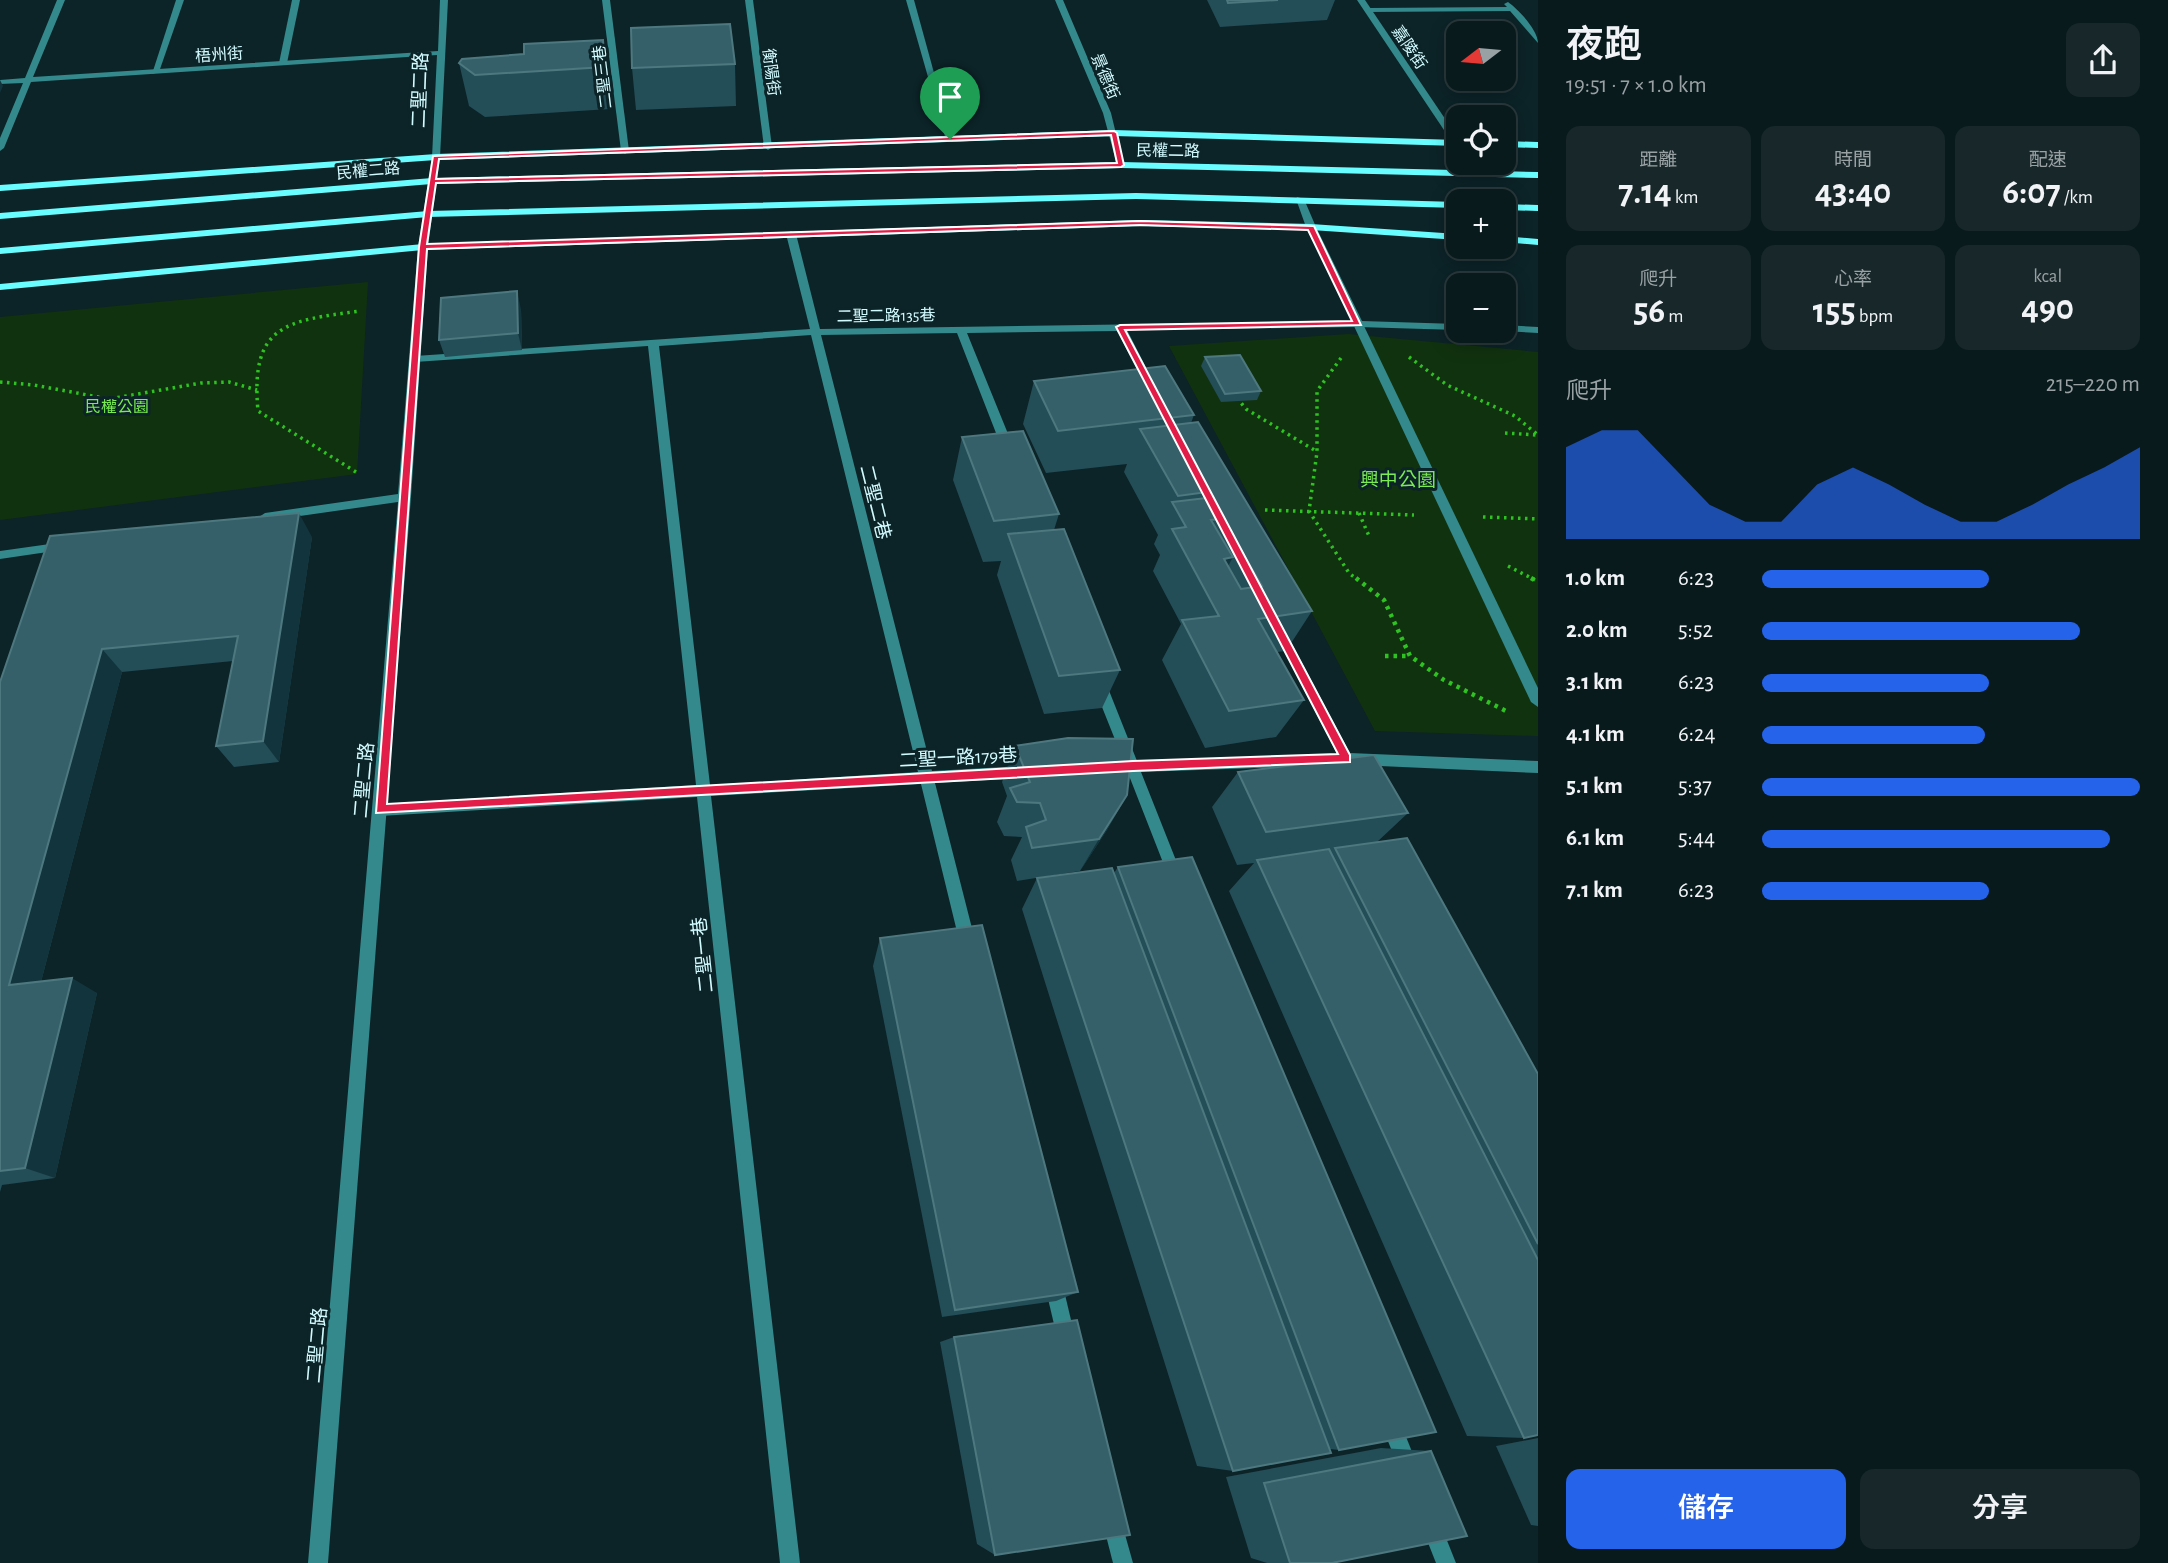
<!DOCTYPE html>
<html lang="zh-TW">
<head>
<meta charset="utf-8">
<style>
	body { margin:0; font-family:"Alegreya Sans","Noto Sans TC",sans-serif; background:#17272a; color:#f1f3f6; height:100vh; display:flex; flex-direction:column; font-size:26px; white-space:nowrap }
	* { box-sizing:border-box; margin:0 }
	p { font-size:23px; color:#99a1a4 }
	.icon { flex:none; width:38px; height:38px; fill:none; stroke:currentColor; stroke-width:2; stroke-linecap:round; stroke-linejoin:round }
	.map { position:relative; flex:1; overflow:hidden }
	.drawer { display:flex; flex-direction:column; background:#091a1d; width:630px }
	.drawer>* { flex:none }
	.needle { width:46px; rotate:254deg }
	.controls { position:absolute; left:1446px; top:21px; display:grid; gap:14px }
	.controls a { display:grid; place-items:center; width:70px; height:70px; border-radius:14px; background:#091a1d; box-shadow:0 4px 18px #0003,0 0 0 2px #29383b; font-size:35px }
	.pin { position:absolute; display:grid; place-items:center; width:60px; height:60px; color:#fff; margin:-72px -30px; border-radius:50% 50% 50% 0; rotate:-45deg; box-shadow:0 0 7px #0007 }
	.pin .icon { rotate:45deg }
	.round { display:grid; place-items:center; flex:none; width:74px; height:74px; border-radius:14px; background:#17272a }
	.headline { display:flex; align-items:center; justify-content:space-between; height:119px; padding:0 28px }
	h1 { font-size:38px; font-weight:600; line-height:52px }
	.figures { display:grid; grid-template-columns:repeat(3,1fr); gap:10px; height:119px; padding:7px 28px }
	.figures div { display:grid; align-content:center; border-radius:14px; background:#17272a; text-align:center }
	.figures b { font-size:35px; font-weight:600 }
	.figures small { font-size:19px; font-weight:400 }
	.figures p { font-size:19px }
	.chart { height:196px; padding:14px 28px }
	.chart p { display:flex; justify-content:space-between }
	.chart svg { width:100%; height:126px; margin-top:7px; fill:#2563eb; opacity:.7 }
	.action { display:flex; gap:14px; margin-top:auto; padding:14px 28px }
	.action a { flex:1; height:80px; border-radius:14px; background:#2563eb; color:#fff; font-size:28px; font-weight:600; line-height:80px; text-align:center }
	.action a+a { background:#17272a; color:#f1f3f6 }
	ul { padding:0 28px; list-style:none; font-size:23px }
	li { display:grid; grid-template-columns:112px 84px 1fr; align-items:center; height:52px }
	li i { height:18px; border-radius:9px; background:#2563eb }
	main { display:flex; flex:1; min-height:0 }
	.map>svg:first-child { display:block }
</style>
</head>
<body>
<main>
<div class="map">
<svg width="1538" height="1563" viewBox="0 0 1538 1563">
	<rect width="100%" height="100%" fill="#0c2327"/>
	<!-- green -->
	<g fill="#11320f">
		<path d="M368 282 357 474 0 520V317Z"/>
		<path d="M1348 334 1538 352V736L1375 731 1169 346Z"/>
	</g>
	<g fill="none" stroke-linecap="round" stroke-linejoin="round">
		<!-- path-far1 -->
		<g stroke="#2ec322" stroke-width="3.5" stroke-dasharray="2.5 4.5" stroke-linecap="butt">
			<path d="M1409 357 1447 385 1515 416 1538 435"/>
			<path d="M1341 358 1317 391V452L1309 511 1349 573 1358 580"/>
			<path d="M0 382 34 385 109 399 201 383 229 382 257 390"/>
			<path d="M1237 398 1246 409 1316 451"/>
			<path d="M1505 433 1537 435"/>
			<path d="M356 472 258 411C250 324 286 321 360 311"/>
			<path d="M1265 510 1414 515"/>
			<path d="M1359 513 1369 536"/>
			<path d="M1483 517 1538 519"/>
			<path d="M1508 566 1535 580"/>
		</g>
		<!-- path -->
		<g stroke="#2ec322" stroke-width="4.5" stroke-dasharray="3.5 5" stroke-linecap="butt">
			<path d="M1356 578 1384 600 1410 656 1444 680 1508 712"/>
			<path d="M1531 578 1538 582"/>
			<path d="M1385 656H1410"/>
		</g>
		<!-- lane -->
		<g fill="#33898b" fill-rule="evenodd">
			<path d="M176 0H184L159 72 152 74Z"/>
			<path d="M292 0H300L287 63 283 65 279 63Z"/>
			<path d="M602 0H610L629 151 625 154 621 151Z"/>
			<path d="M906 0H914L953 142 946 140Z"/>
			<path d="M1508 2C1518 9 1538 30 1538 43L1510 11 1368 12 1364 10 1368 8 1507 7 1504 4Z"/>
			<path d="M1297 197 1304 199 1316 227 1362 321 1458 324V330L1358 327 1127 330 1155 385 1150 388 1145 385 1117 331 967 333 1015 451 1009 455 1003 451 957 333 821 335 932 771 1023 766 1028 768 1030 772 1028 776 1023 778 935 783 976 944 973 949 968 951 963 949 960 944 921 784 711 796 800 1563H780L697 797 380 816 375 814 373 810 375 806 380 804 696 785 648 346 415 362 410 359 415 356 810 329 786 234 791 231 796 234 820 329 1352 321 1306 227 1296 199ZM811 335 918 772 710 785 659 346Z"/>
			<path d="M1503 325 1538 327V333L1503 331Z"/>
			<path d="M1280 627 1284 629 1350 753 1538 761V773L1357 765 1355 770H1345L1342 765 1141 772 1183 878 1181 883 1176 885 1171 883 1128 773 1122 771 1120 767 1124 762 1092 682 1099 677 1104 678 1137 761 1337 754 1274 632Z"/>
			<path d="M1053 1273 1059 1276 1062 1282 1076 1341 1074 1348 1067 1350 1060 1348 1058 1341 1044 1282 1047 1276Z"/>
			<path d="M1390 1411 1397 1414 1418 1467 1415 1474 1408 1477 1401 1474 1380 1421 1383 1414Z"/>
			<path d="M1112 1510 1119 1513 1133 1563H1113L1102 1520 1105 1513Z"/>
			<path d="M1431 1515 1438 1518 1456 1563H1436L1421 1525 1424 1518Z"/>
		</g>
		<!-- street -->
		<g fill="#33898b" fill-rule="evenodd">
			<path d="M57 0H65L33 77 438 51 440 0H448L440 157 428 247 411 497 328 1563H308L398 502 265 521 259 517 265 513 398 494 418 247 432 157 437 55 31 82 4 148 0 151V138L23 83 0 84V80L25 78Z"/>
			<path d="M745 0H753L772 147 768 150 764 147Z"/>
			<path d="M1055 0H1063L1111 113 1124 167 1117 165 1103 113Z"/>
			<path d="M1357 0H1365L1458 138V147L1454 145Z"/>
			<path d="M1466 163H1474L1481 173 1480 175H1474Z"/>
			<path d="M1358 321 1363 324 1538 688V707L1531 702 1353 324Z"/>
			<path d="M64 542 68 543 70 546 68 549 0 559V551Z"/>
		</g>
		<!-- secondary -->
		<g fill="#69fdff" fill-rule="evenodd">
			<path d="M1114 130 1458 140V146L1114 136 436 160 0 191V185L436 154Z"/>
			<path d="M1503 141 1538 142V148L1503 147Z"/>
			<path d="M1121 162 1538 172V178L1121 168 432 184 0 219V213L432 178Z"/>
			<path d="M1136 193 1458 202V208L1136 199 428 217 0 254V248L428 211Z"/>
			<path d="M1503 204 1538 205V211L1503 210Z"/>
			<path d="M1140 220 1311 224 1458 234V240L1311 230 1140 226 423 250 0 290V284L423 244Z"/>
			<path d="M1503 236 1538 239V245L1503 242Z"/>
		</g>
	</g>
	<!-- wall -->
	<g fill="#234d57">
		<path d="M1207 0H1335L1327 20 1220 27Z"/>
		<path d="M603 40 610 109 485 117 469 106 459 63 524 54Z"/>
		<path d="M735 64 736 106 636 110 632 68Z"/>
		<path d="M521 309 522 350 445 357 439 340Z"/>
		<path d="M1205 357 1261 391 1257 400 1221 402 1201 366Z"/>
		<path d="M1034 381 1194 415 1191 423 1312 611 1286 651 1277 652 1304 700 1276 737 1205 748 1162 660 1181 624 1153 571 1160 555 1154 544 1158 535 1124 472 1127 464 1046 473 1023 424Z"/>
		<path d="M962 437 1059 514 1054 530 1120 670 1102 708 1044 714 997 575 1001 561 983 562 953 480Z"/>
		<path d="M312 537 279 762 234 767 216 746 233 661 122 672 41 982 97 993 55 1178 2 1185 0 1192V682Z"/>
		<path d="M1015 746 1127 795 1107 830 1080 871 1017 881 1011 860 1022 837 1004 836 997 822 1007 796 1002 782Z"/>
		<path d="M1238 772 1408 813 1376 843 1538 1074V1435L1524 1438 1467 1436 1229 891 1254 863 1237 865 1212 807Z"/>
		<path d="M1118 867 1339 1450 1330 1449 1233 1471 1197 1466 1022 909 1037 878 1114 873Z"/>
		<path d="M880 938 1078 1292 1056 1301 942 1317 873 966Z"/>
		<path d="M954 1337 995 1555 977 1544 940 1342Z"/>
		<path d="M1538 1438V1526L1531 1525 1496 1446Z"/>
		<path d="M1381 1448 1431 1451 1332 1563H1267L1251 1558 1226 1477Z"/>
	</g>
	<!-- shaded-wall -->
	<g fill="#12343c">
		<path d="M603 40 608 81 610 109 605 67Z"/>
		<path d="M0 80 3 86 0 93Z"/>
		<path d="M517 291 521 309 522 350 518 333Z"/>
		<path d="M299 513 312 537 279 762 263 741Z"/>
		<path d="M1233 557 1211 598 1224 559Z"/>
		<path d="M102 649 122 672 36 1001 9 985Z"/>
		<path d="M1127 795 1107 830 1080 871 1099 839Z"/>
		<path d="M72 978 97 993 55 1178 25 1168Z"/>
	</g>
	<!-- building -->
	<g fill="#366069" stroke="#4e7880" stroke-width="2">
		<path d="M1227 0H1278L1228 3Z"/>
		<path d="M730 24 735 64 632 68 631 28Z"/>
		<path d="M603 40 605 67 475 75 459 63 462 59 524 54V44Z"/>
		<path d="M517 291 518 333 439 340 441 298Z"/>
		<path d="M1240 355 1261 391 1225 394 1205 357Z"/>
		<path d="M1165 366 1194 415 1058 431 1034 381Z"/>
		<path d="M1198 422 1312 611 1258 619 1304 700 1229 711 1182 620 1219 616 1172 529 1186 527 1172 502 1206 498 1219 519 1211 520 1233 557 1224 559 1241 589 1262 586 1207 492 1178 496 1140 429Z"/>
		<path d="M1023 431 1059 514 994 521 962 437Z"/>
		<path d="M299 513 263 741 216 746 238 636 102 649 9 985 72 978 25 1168 0 1171V682L50 536Z"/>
		<path d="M1064 529 1120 670 1059 676 1008 534Z"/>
		<path d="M1068 738 1133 739 1127 795 1099 839 1032 848 1026 827 1046 820 1040 803 1017 802 1010 788 1030 782 1015 746Z"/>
		<path d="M1374 755 1408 813 1266 832 1238 772Z"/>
		<path d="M1407 838 1538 1074V1244L1335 848Z"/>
		<path d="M1329 849 1538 1260V1435L1524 1438 1257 860Z"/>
		<path d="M1192 857 1436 1432 1339 1450 1118 867Z"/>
		<path d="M1112 868 1331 1453 1233 1471 1037 878Z"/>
		<path d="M982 925 1078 1292 955 1310 880 938Z"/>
		<path d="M1077 1320 1130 1535 995 1555 954 1337Z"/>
		<path d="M1431 1451 1467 1536 1332 1563H1290L1264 1483Z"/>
	</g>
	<!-- route -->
	<path fill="#e11d48" stroke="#fff" stroke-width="2" fill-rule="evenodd" d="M1114 131 1117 133 1124 165 1121 167 436 183 427 244 1140 221 1314 226 1361 325 1125 330 1350 755V762L1133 771 376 813 419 247 433 156ZM1111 135 1117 163 436 179 439 159ZM1140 225 1308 230 1352 321 1120 325 1116 327 1338 754 1133 761 387 804 427 249Z"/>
	<g text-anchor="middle" stroke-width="6" stroke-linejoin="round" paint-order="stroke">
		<!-- far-street labels -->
		<g font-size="16" fill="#d2fbff" stroke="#0c2327">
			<text transform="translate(1410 47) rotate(56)" y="6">嘉陵街</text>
			<text transform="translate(219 54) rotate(-4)" y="6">梧州街</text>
			<text transform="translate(772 72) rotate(83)" y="6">衡陽街</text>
			<text transform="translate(1106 76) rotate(67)" y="6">景德街</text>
			<text transform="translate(602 77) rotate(-97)" y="6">二聖三巷</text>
			<text transform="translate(1168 150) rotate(1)" y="6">民權二路</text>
			<text transform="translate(368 170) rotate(-5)" y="6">民權二路</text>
			<text transform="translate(886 315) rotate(-1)" y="6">二聖二路135巷</text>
		</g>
		<!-- far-park labels -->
		<g font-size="16" fill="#7aec51" stroke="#0c2327">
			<text x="117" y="412">民權公園</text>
		</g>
		<!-- street labels -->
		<g font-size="19" fill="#d2fbff" stroke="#0c2327">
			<text transform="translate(419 90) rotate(-88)" y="7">二聖二路</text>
			<text transform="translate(876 502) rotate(76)" y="7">二聖二巷</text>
			<text transform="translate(958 757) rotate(-3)" y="7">二聖一路179巷</text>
			<text transform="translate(363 780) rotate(-85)" y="7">二聖二路</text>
			<text transform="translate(702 955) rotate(-96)" y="7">二聖一巷</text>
			<text transform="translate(316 1345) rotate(-85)" y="7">二聖二路</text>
		</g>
		<!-- park labels -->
		<g font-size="19" fill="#7aec51" stroke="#0c2327">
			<text x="1398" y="486">興中公園</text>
		</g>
	</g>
</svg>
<div class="controls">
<a><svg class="needle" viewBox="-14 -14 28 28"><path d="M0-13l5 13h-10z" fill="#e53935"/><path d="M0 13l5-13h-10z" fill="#99a1a4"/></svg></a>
<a><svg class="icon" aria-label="locate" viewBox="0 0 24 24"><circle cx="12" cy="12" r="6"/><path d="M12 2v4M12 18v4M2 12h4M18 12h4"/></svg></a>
<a>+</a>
<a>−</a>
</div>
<div class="pin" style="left:950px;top:139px;background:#1e9e55"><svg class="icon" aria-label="arrive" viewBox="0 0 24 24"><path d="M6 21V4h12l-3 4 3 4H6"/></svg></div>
</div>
<section class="drawer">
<div class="headline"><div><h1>夜跑</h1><p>19:51 · 7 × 1.0 km</p></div><a class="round"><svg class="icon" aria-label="share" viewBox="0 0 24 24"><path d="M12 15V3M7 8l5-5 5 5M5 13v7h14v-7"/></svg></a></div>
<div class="figures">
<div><p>距離</p><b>7.14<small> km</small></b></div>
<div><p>時間</p><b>43:40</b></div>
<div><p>配速</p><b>6:07<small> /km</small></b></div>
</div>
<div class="figures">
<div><p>爬升</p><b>56<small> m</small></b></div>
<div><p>心率</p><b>155<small> bpm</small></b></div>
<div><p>kcal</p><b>490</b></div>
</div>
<div class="chart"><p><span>爬升</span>215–220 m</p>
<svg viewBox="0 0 160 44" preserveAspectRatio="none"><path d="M0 44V12L10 6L20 6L30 19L40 32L50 38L60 38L70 25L80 19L90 25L100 32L110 38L120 38L130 32L140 25L150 19L160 12V44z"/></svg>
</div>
<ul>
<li><b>1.0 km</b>6:23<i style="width:60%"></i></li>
<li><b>2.0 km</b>5:52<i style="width:84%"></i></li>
<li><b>3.1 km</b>6:23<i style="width:60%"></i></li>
<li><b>4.1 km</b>6:24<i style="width:59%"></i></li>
<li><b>5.1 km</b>5:37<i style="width:100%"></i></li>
<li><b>6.1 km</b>5:44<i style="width:92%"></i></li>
<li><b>7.1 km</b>6:23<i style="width:60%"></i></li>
</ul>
<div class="action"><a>儲存</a><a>分享</a></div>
</section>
</main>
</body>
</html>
